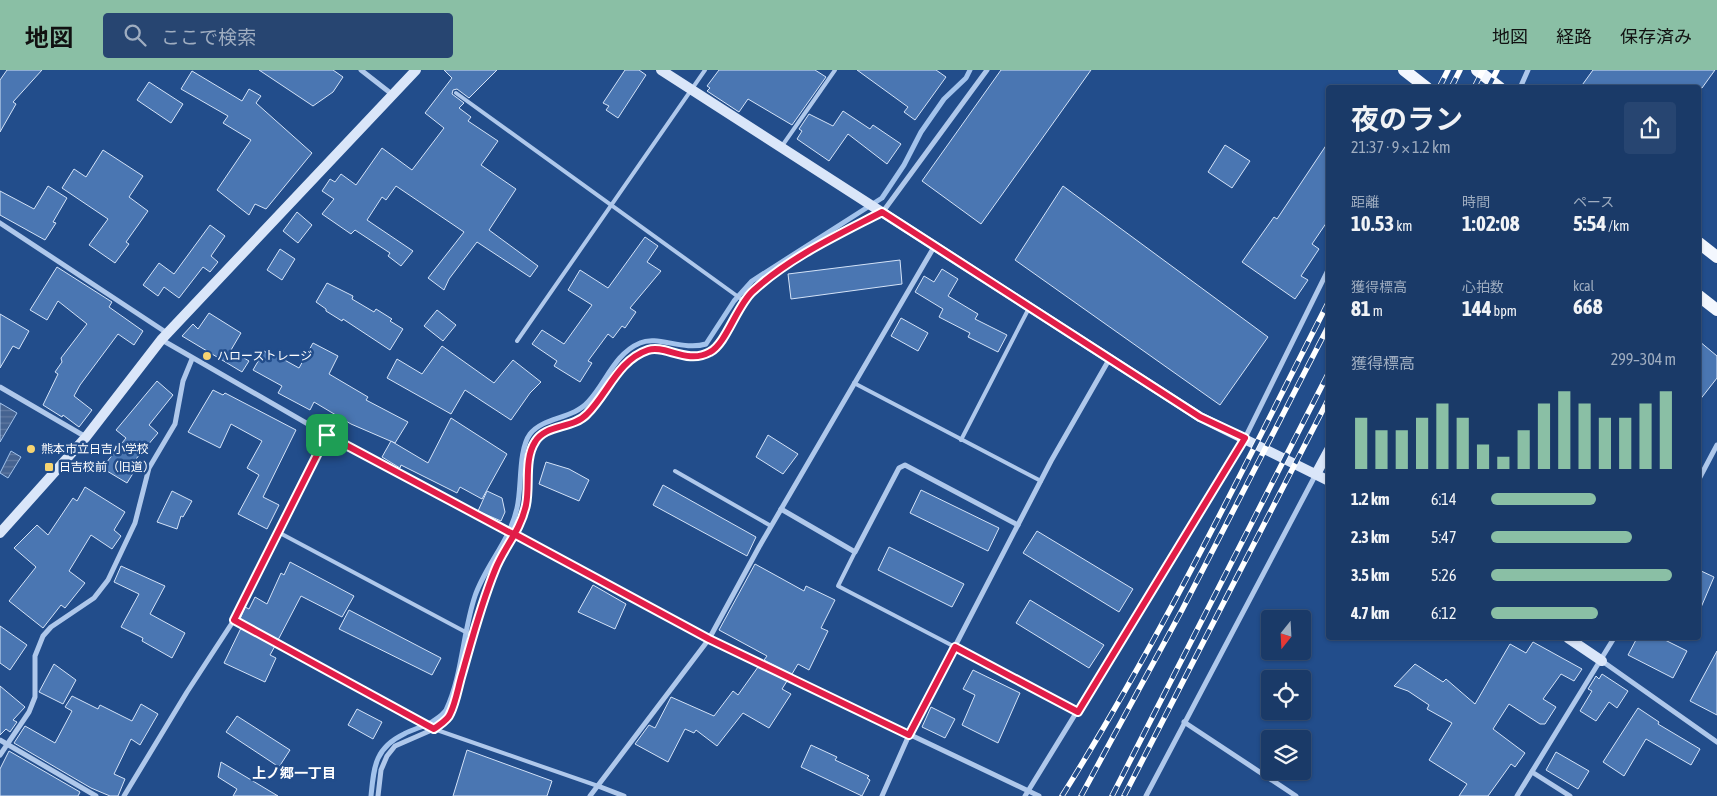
<!DOCTYPE html>
<html lang="ja">
<head>
<meta charset="utf-8">
<style>
	body { margin:0; font-family:"Asap Condensed","Noto Sans JP",sans-serif; background:#274571; color:#f1f3f6; height:100vh; display:flex; flex-direction:column; font-size:19px; white-space:nowrap }
	* { box-sizing:border-box; margin:0 }
	p { font-size:16px; color:#9fadc0 }
	.icon { flex:none; width:28px; height:28px; fill:none; stroke:currentColor; stroke-width:2; stroke-linecap:round; stroke-linejoin:round }
	.map { position:relative; flex:1; overflow:hidden }
	.drawer { position:absolute; left:1326px; top:15px; width:375px; height:555px; display:flex; flex-direction:column; background:#1a3a68; border-radius:5px; box-shadow:0 1px 4px #0004,0 0 0 1px #38547c }
	.drawer>* { flex:none }
	.needle { width:32px; rotate:198deg }
	.tools { position:absolute; left:1261px; top:540px; display:grid; gap:10px }
	.tools a { display:grid; place-items:center; width:50px; height:50px; border-radius:5px; background:#1a3a68; box-shadow:0 1px 4px #0004,0 0 0 1px #38547c; font-size:25px }
	.pin { position:absolute; display:grid; place-items:center; width:42px; height:42px; color:#fff; margin:-21px; border-radius:10px; box-shadow:0 2px 8px #0006 }
	.round { display:grid; place-items:center; flex:none; width:52px; height:52px; border-radius:5px; background:#274571 }
	.headline { display:flex; align-items:center; justify-content:space-between; height:85px; padding:0 25px }
	h1 { font-size:28px; font-weight:700; line-height:38px }
	.figures { display:grid; grid-template-columns:repeat(3,1fr); gap:8px; height:85px; padding:5px 25px }
	.figures div { display:grid; align-content:center }
	.figures b { font-size:21px; font-weight:700 }
	.figures small { font-size:14px; font-weight:400 }
	.figures p { font-size:14px }
	.chart { height:140px; padding:10px 25px }
	.chart p { display:flex; justify-content:space-between }
	.chart svg { width:100%; height:90px; margin-top:5px; stroke:#8abfa5; stroke-width:6 }
	ul { padding:0 25px; list-style:none; font-size:16px }
	li { display:grid; grid-template-columns:80px 60px 1fr; align-items:center; height:38px }
	li i { height:12px; border-radius:6px; background:#8abfa5 }
	header { display:flex; align-items:center; gap:30px; box-sizing:border-box; height:70px; padding:0 25px; background:#8abfa5; color:#111 }
	header strong { font-size:24px }
	nav { display:flex; gap:28px; margin-inline-start:auto; font-size:18px }
	.search { width:350px; height:45px; background:#274571; display:flex; align-items:center; gap:12px; box-sizing:border-box; padding:0 18px; border-radius:5px; color:#9fadc0; font-size:19px }
	.map>svg:first-child { display:block }
</style>
</head>
<body>
<header>
<strong>地図</strong>
<div class="search"><svg class="icon" aria-label="search" viewBox="0 0 24 24"><circle cx="10" cy="10" r="6"/><path d="M15 15l6 6"/></svg>ここで検索</div>
<nav><a>地図</a><a>経路</a><a>保存済み</a></nav>
</header>
<div class="map">
<svg width="1717" height="726" viewBox="0 0 1717 726">
	<defs>
		<pattern id="water-rules" width="6" height="5" patternUnits="userSpaceOnUse" patternTransform="scale(1.25)"><rect width="6" height="5" fill="#456391"/><path d="M0 2.5h6" fill="none" stroke="#617aa2"/></pattern>
	</defs>
	<rect width="100%" height="100%" fill="#224d8b"/>
	<!-- water -->
	<g fill="url(#water-rules)" stroke="#a3c3ec">
		<path d="M0 333 17 343 0 372Z"/>
		<path d="M11 381 21 387 8 408 0 403Z"/>
	</g>
	<g fill="none" stroke-linecap="round" stroke-linejoin="round">
		<!-- stream -->
		<path stroke="#a3c3ec" stroke-width="5" d="M371 726C374 696 375 678 404 664 413 659 423 657 432 652 436 649 443 645 446 640 462 607 463 561 475 526 485 496 510 471 517 438 522 418 518 380 530 364 543 347 573 349 588 332 606 313 614 284 640 273 657 265 683 281 706 274L734 231 752 211 882 128 904 95 921 62 944 29 966 8 970 0"/>
	</g>
	<!-- building -->
	<g fill="#4a76b2" stroke="#d4e3f8">
		<path d="M7 0H42L13 32 16 34 0 62V10Z"/>
		<path d="M259 0H333L343 7 333 22 313 36Z"/>
		<path d="M444 0H497L469 28 457 19 453 20 452 24 464 33 459 38 471 47 468 51 498 71 481 95 516 119 489 160 538 196 530 207 477 172 449 209 444 220 428 208 464 162 396 116 386 130 382 127 367 150 413 181 401 196 388 186 390 183 355 160 351 164 322 144 334 129 322 121 330 109 335 112 341 104 356 115 382 78 412 100 444 58 425 43 452 8Z"/>
		<path d="M625 0H639L646 5 618 48 606 40 609 36 603 33Z"/>
		<path d="M719 0H815L826 7 792 55 748 29 739 42 707 21 710 18 707 16Z"/>
		<path d="M857 0H936L946 7 915 50 904 42 908 37Z"/>
		<path d="M1001 0H1091L981 154 922 111Z"/>
		<path d="M1593 0H1715L1702 18H1580Z"/>
		<path d="M192 1 242 31 249 19 261 26 256 33 312 83 266 139 255 134 249 145 217 120 251 70 223 53 228 46 181 19Z"/>
		<path d="M149 12 183 34 171 53 137 30Z"/>
		<path d="M843 41 870 59 873 55 901 74 887 94 848 64 829 91 797 69 802 61 799 59 809 44 833 56Z"/>
		<path d="M1329 71V149L1312 174 1319 179 1301 206 1308 210 1295 229 1242 192 1274 147 1277 149Z"/>
		<path d="M1225 75 1250 91 1232 118 1208 102Z"/>
		<path d="M103 80 143 106 129 127 148 141 126 172 129 174 115 193 89 175 108 149 62 118 74 99 86 107Z"/>
		<path d="M48 116 67 128 53 152 56 153 45 170 0 145V121L34 139Z"/>
		<path d="M1063 116 1268 267 1220 335 1015 190Z"/>
		<path d="M297 142 312 155 298 173 283 161Z"/>
		<path d="M210 155 225 166 211 186 218 192 210 202 203 197 179 228 164 217 158 226 143 215 159 193 174 204Z"/>
		<path d="M645 167 658 176 647 192 661 201 630 238 636 242 625 258 622 256 613 268 608 264 588 291 592 293 580 312 554 296 557 291 532 274 542 260 564 274 592 235 568 220 580 200 608 218Z"/>
		<path d="M280 179 295 189 282 210 267 200Z"/>
		<path d="M900 190 902 214 791 229 788 204Z"/>
		<path d="M57 197 112 232 109 237 143 261 134 275 118 264 80 315 74 326 92 340 79 357 63 345 62 347 43 335 58 304 55 302 62 292 61 288 87 254 58 231 47 250 30 240Z"/>
		<path d="M942 199 958 209 948 226 978 244 975 249 1007 265 998 282 968 267 970 263 939 247 943 239 915 222 924 206 934 212Z"/>
		<path d="M327 213 353 226 352 229 374 242 376 239 392 249 390 251 403 259 390 280 343 249 342 251 326 241V239L316 232Z"/>
		<path d="M437 240 456 255 443 271 424 256Z"/>
		<path d="M209 243 241 263 231 280 249 291 242 302 182 266 193 254 198 259Z"/>
		<path d="M0 244 29 261 19 279 13 276 0 298Z"/>
		<path d="M901 248 928 263 918 281 891 266Z"/>
		<path d="M1699 271 1717 286V308L1699 331Z"/>
		<path d="M313 273 338 286 329 304 368 327 366 330 408 352 395 373 351 354 314 332 310 340 278 323 282 316 253 300 264 281 269 284 270 282 299 298Z"/>
		<path d="M442 276 494 313 513 290 541 312 530 323 511 350 465 320 451 344 387 308 397 289 422 304Z"/>
		<path d="M157 311 173 325 149 355 158 363 136 389 140 392 127 413 102 398 126 368 116 360Z"/>
		<path d="M213 320 223 325 225 323 296 360 263 427 279 435 267 459 238 444 259 405 247 398 262 371 231 354 220 378 188 362Z"/>
		<path d="M451 348 507 384 482 429 460 417 457 423 401 395 400 398 382 387 391 371 428 393Z"/>
		<path d="M768 365 798 384 783 404 756 387Z"/>
		<path d="M546 392 569 399 589 410 579 431 539 414Z"/>
		<path d="M663 415 756 467 747 486 653 435Z"/>
		<path d="M85 417 125 442 114 460 121 466 112 479 91 465 69 501 85 513 65 538 61 535 43 558 9 531 36 497 14 478 37 455 48 465 73 428 77 431Z"/>
		<path d="M921 420 999 458 988 481 910 443Z"/>
		<path d="M172 421 192 431 183 447 181 446 177 459 157 452Z"/>
		<path d="M487 421 502 428 505 442 501 451 478 441Z"/>
		<path d="M1037 461 1133 519 1119 542 1023 483Z"/>
		<path d="M889 477 964 514 952 537 878 500Z"/>
		<path d="M290 492 354 526 342 547 301 526 278 570 240 549 245 537 249 539 255 527 267 534 281 503 284 505Z"/>
		<path d="M755 494 804 521 806 516 835 530 821 558 828 561 809 600 798 594 792 604 764 590 767 586 719 560Z"/>
		<path d="M121 496 165 516 150 544 185 563 172 588 142 571 143 568 121 557 139 524 114 512Z"/>
		<path d="M1699 500 1714 507 1699 542Z"/>
		<path d="M593 515 626 534 615 559 578 542Z"/>
		<path d="M1030 530 1104 575 1089 598 1016 553Z"/>
		<path d="M349 540 441 588 432 605 339 559Z"/>
		<path d="M0 556 27 575 10 600 0 593Z"/>
		<path d="M241 558 275 576 270 585 276 588 265 612 224 593Z"/>
		<path d="M1637 568H1661L1687 581 1673 608 1628 585Z"/>
		<path d="M1533 572 1582 599 1574 611 1561 604 1543 629 1556 637 1545 654H1540L1509 634 1493 659 1525 683 1515 697 1511 694 1488 726H1459L1467 714 1429 690 1452 653 1427 639 1429 635 1408 621 1394 616 1415 594 1443 612 1446 609 1475 634 1510 574 1526 583Z"/>
		<path d="M1717 581V645L1690 631Z"/>
		<path d="M54 594 76 610 63 634 39 622Z"/>
		<path d="M758 597 787 611 782 619 791 624 769 658 743 643 717 676 696 660 694 663 685 659 668 692 635 674 649 655 655 658 671 627 714 646 733 621 738 625Z"/>
		<path d="M973 600 1020 623 998 673 962 655 975 625 963 619Z"/>
		<path d="M1602 604 1628 621 1617 638 1609 632 1596 651 1580 641 1592 621 1588 619 1593 611 1596 606 1599 609Z"/>
		<path d="M0 616 25 637 13 650 17 652 10 662 6 659 0 665Z"/>
		<path d="M72 626 98 639 100 635 132 651 141 634 158 644 140 675 131 669 114 704 125 709 118 726H110L91 718 14 673 25 656 55 673 72 641 65 637Z"/>
		<path d="M931 637 955 649 945 668 922 657Z"/>
		<path d="M1638 638 1659 652 1658 654 1700 679 1691 695 1646 669 1624 706 1603 692Z"/>
		<path d="M357 639 382 652 373 669 348 655Z"/>
		<path d="M237 646 290 680 279 697 226 662Z"/>
		<path d="M811 675 837 687 835 690 869 706 867 708 870 710 862 726 801 697Z"/>
		<path d="M467 680 552 711 547 726H453Z"/>
		<path d="M9 681 80 722 78 726H0V699Z"/>
		<path d="M1556 682 1589 701 1578 719 1546 700Z"/>
		<path d="M221 692 278 726H233L237 719 218 707Z"/>
	</g>
	<g fill="none" stroke-linecap="round" stroke-linejoin="round">
		<!-- lane -->
		<g stroke="#afc8eb" stroke-width="4">
			<path d="M456 23 744 231"/>
			<path d="M782 76 835 0"/>
			<path d="M517 271 705 0"/>
			<path d="M854 313 1041 411"/>
			<path d="M961 370 1029 238"/>
			<path d="M675 401 771 456"/>
			<path d="M278 462 473 566"/>
			<path d="M855 482 838 516 955 577"/>
			<path d="M234 550 434 659 598 716"/>
		</g>
		<!-- street -->
		<g stroke="#afc8eb" stroke-width="5">
			<path d="M361 0 393 25"/>
			<path d="M1520 18 1528 0"/>
			<path d="M0 153 167 263"/>
			<path d="M162 270 327 365 709 569 1039 726"/>
			<path d="M0 317 86 367"/>
			<path d="M1699 409 1717 375"/>
			<path d="M781 439 855 482 899 398 905 395 1018 455"/>
			<path d="M955 577 1078 642"/>
			<path d="M1602 591 1717 672"/>
			<path d="M1184 652 1296 726"/>
			<path d="M0 670 96 726"/>
			<path d="M0 685 29 642 35 627V586L43 566 51 557 94 528 108 510 135 453 149 398 175 354 183 311 192 289"/>
			<path d="M1532 702 1570 726"/>
			<path d="M598 716 624 726"/>
			<path d="M124 726 187 622 234 550 327 365"/>
			<path d="M378 726 381 700 387 686 395 676 434 659 450 646 481 537 496 497 516 465 526 435 531 386 534 372 544 362 563 357 586 346 627 291 650 279 697 288 712 281 727 261 737 241 752 221 787 195 834 167 882 143 987 0"/>
			<path d="M590 726 709 569 759 477 934 177"/>
			<path d="M882 726 909 665 1051 391 1110 288"/>
			<path d="M1025 726 1245 368 1329 198"/>
			<path d="M1146 726 1316 404"/>
			<path d="M1517 726 1614 568"/>
		</g>
		<!-- secondary -->
		<g stroke="#dae6f9" stroke-width="10">
			<path d="M661 0 1200 347 1329 411"/>
			<path d="M1316 404 1329 380"/>
			<path d="M0 463 86 367 161 270 416 0"/>
			<path d="M1568 568 1602 591"/>
		</g>
		<!-- primary -->
		<g stroke="#f3f7fe" stroke-width="12">
			<path d="M1404 0 1427 18"/>
			<path d="M1477 0 1500 18"/>
			<path d="M1699 173 1717 187"/>
			<path d="M1699 226 1717 240"/>
		</g>
		<defs>
			<g id="rail">
				<path d="M1439 18 1448 0"/>
				<path d="M1451 18 1460 0"/>
				<path d="M1474 18 1483 0"/>
				<path d="M1488 18 1497 0"/>
				<path d="M1062 726C1162 567 1243 398 1329 231"/>
				<path d="M1081 726 1182 540 1329 255"/>
				<path d="M1112 726 1329 302"/>
				<path d="M1124 726 1329 328"/>
			</g>
		</defs>
		<!-- rail casing -->
		<use href="#rail" stroke="#fff" stroke-width="5.5"/>
		<!-- rail -->
		<use href="#rail" stroke="#224d8b" stroke-width="4" stroke-dasharray="11" stroke-linecap="butt"/>
	</g>
	<g fill="none" stroke-linecap="round" stroke-linejoin="round">
		<defs>
			<path id="route" d="M327 365 234 550 434 659C439 655 448 650 450 644 456 632 458 617 462 604 472 569 481 534 495 500 504 477 520 462 526 435 530 416 524 389 535 372 545 354 573 359 587 344 608 323 618 290 648 280 665 274 687 295 710 282 726 274 737 235 753 221 790 187 838 165 882 142L1200 347 1245 368 1078 642 955 577 909 665 709 569 516 465 509 462 327 365"/>
		</defs>
		<!-- route casing -->
		<use href="#route" stroke="#fff" stroke-width="10"/>
		<!-- route -->
		<use href="#route" stroke="#e11d48" stroke-width="6"/>
	</g>
	<!-- markers -->
	<g fill="#f7d471" stroke="#224d8b" stroke-width="2">
		<circle cx="207" cy="286" r="5"/>
		<circle cx="31" cy="379" r="5"/>
		<rect x="44" y="392" width="10" height="10" rx="2.5"/>
	</g>
	<g text-anchor="middle" stroke-width="5" stroke-linejoin="round" paint-order="stroke">
		<!-- poi labels -->
		<g font-size="12" fill="#fff" stroke="#224d8b" text-anchor="start">
			<text x="217" y="290">ハローストレージ</text>
			<text x="41" y="383">熊本市立日吉小学校</text>
			<text x="59" y="401">日吉校前（旧道）</text>
		</g>
		<!-- neighbourhood labels -->
		<g font-size="14" font-weight="bold" fill="#fff" stroke="#224d8b">
			<text x="294" y="708">上ノ郷一丁目</text>
		</g>
	</g>
</svg>
<div class="tools">
<a><svg class="needle" viewBox="-14 -14 28 28"><path d="M0-13l5 13h-10z" fill="#e53935"/><path d="M0 13l5-13h-10z" fill="#9fadc0"/></svg></a>
<a><svg class="icon" aria-label="locate" viewBox="0 0 24 24"><circle cx="12" cy="12" r="6"/><path d="M12 2v4M12 18v4M2 12h4M18 12h4"/></svg></a>
<a><svg class="icon" aria-label="layers" viewBox="0 0 24 24"><path d="M12 4l9 5-9 5-9-5zM3 14l9 5 9-5"/></svg></a>
</div>
<div class="pin" style="left:327px;top:365px;background:#1e9e55"><svg class="icon" aria-label="arrive" viewBox="0 0 24 24"><path d="M6 21V4h12l-3 4 3 4H6"/></svg></div>
<section class="drawer">
<div class="headline"><div><h1>夜のラン</h1><p>21:37 · 9 × 1.2 km</p></div><a class="round"><svg class="icon" aria-label="share" viewBox="0 0 24 24"><path d="M12 15V3M7 8l5-5 5 5M5 13v7h14v-7"/></svg></a></div>
<div class="figures">
<div><p>距離</p><b>10.53<small> km</small></b></div>
<div><p>時間</p><b>1:02:08</b></div>
<div><p>ペース</p><b>5:54<small> /km</small></b></div>
</div>
<div class="figures">
<div><p>獲得標高</p><b>81<small> m</small></b></div>
<div><p>心拍数</p><b>144<small> bpm</small></b></div>
<div><p>kcal</p><b>668</b></div>
</div>
<div class="chart"><p><span>獲得標高</span>299–304 m</p>
<svg viewBox="0 0 160 44" preserveAspectRatio="none"><path d="M5 44V19M15 44V25M25 44V25M35 44V19M45 44V12M55 44V19M65 44V32M75 44V38M85 44V25M95 44V12M105 44V6M115 44V12M125 44V19M135 44V19M145 44V12M155 44V6"/></svg>
</div>
<ul>
<li><b>1.2 km</b>6:14<i style="width:57%"></i></li>
<li><b>2.3 km</b>5:47<i style="width:76%"></i></li>
<li><b>3.5 km</b>5:26<i style="width:98%"></i></li>
<li><b>4.7 km</b>6:12<i style="width:58%"></i></li>
</ul>
</section>
</div>
</body>
</html>
